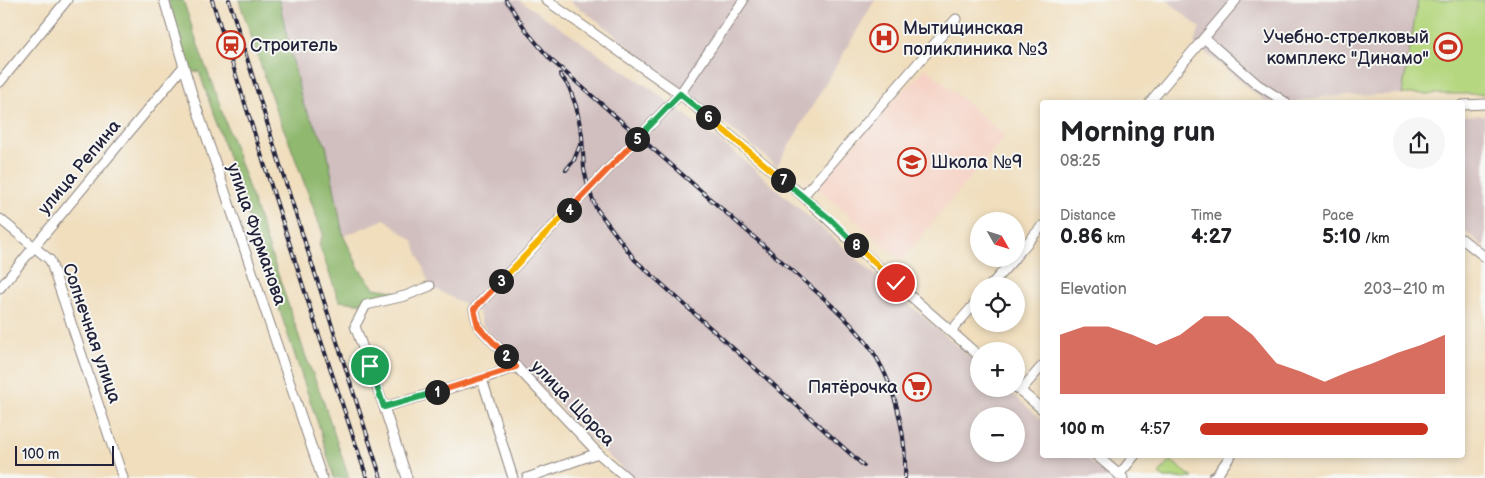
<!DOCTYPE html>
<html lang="en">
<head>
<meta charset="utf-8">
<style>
	body { margin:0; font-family:"Balsamiq Sans",sans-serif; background:#f6f6f6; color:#202124; height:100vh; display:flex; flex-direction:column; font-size:19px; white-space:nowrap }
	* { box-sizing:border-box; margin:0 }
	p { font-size:16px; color:#757577 }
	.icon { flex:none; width:28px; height:28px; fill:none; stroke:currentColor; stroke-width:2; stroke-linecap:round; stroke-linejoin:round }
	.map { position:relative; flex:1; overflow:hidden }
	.side { position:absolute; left:1040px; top:100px; width:425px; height:358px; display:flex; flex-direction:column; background:#fff; border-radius:5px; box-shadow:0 2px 8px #0003 }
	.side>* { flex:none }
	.needle { width:32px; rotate:129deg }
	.tools { position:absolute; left:970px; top:212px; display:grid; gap:10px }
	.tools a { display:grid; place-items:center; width:55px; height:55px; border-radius:50%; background:#fff; box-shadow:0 2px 8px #0003; font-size:25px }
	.scale { position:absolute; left:15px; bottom:12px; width:99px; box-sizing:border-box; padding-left:5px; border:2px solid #22223b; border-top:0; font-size:14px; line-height:18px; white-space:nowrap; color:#22223b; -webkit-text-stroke:4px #f6f6f2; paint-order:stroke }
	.pin { position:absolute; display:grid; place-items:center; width:42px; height:42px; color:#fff; margin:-21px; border:2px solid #fff; border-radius:50%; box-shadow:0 1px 5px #0007 }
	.km { position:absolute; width:25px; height:25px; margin:-12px; border-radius:50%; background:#222; color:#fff; font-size:14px; line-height:25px; text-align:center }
	.round { display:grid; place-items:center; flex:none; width:52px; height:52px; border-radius:26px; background:#f6f6f6 }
	.head { display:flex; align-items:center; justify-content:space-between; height:85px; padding:0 20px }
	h1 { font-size:28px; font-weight:600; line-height:38px }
	.metrics { display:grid; grid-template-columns:repeat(3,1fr); gap:8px; height:85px; padding:5px 20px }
	.metrics div { display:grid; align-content:center }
	.metrics b { font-size:21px; font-weight:600 }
	.metrics small { font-size:14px; font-weight:400 }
	.metrics p { font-size:14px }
	.chart { height:140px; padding:10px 20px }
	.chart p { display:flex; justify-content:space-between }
	.chart svg { width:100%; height:90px; margin-top:5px; fill:#c8321e; opacity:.7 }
	ul { padding:0 20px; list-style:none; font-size:16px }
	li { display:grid; grid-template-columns:80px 60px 1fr; align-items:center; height:38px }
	li i { height:12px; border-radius:6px; background:#c8321e }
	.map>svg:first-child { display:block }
</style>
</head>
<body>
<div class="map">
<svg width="1485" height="478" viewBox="0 0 1485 478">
	<rect width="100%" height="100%" fill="#f6f6f2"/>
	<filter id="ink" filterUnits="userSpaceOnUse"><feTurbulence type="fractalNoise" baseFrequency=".02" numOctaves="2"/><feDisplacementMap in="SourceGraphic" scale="10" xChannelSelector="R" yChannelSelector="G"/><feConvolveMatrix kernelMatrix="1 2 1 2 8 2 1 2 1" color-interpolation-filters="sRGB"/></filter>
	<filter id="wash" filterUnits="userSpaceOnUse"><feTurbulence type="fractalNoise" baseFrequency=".0096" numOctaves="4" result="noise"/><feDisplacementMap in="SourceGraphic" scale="20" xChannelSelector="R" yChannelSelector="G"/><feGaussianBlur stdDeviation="1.12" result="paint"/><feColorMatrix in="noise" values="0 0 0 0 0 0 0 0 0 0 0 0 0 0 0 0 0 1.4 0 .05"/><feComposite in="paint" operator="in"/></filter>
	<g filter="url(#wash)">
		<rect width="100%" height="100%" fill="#f0debd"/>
		<!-- built -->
		<path fill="#f6d2c5" d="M926 68 1005 136 901 260 817 188 883 112Z"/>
		<!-- industrial -->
		<g fill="#d1bfbf" fill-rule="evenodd">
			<path d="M277 0H519L657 93 740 157 979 365V389H1007L1042 420V455H1084L1110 478H634L598 447 482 325 479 312 430 286 413 241 385 219 339 238 285 84ZM979 416H1016V454H979Z"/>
			<path d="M569 0H875L777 166 599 22Z"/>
			<path d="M1167 0H1418L1402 94 1320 97 1295 102H1266L1194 43 1200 28Z"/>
			<path d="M1485 115V247L1462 229 1463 116Z"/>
		</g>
		<!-- green -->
		<g fill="#b5d77f" stroke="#6c7c5d">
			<path d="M1418 0H1485V94H1402Z"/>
			<path d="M1170 460 1193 478H1165L1159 474Z"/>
		</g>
		<!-- forest -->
		<g fill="#90b86e" stroke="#596d54">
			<path d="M168 0H183L203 60 213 86 246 180 306 357 322 397 349 478H334L320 430 199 71 190 73Z"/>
			<path d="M239 0H279L300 92 304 106 326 145 343 235 360 270 374 288 394 291 398 293 366 304 339 301 319 244 323 234 288 139 276 111Z"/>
		</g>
	</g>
	<g filter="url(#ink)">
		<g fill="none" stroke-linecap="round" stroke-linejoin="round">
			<defs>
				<g id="minor">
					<path d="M164 0 193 97 322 478"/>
					<path d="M546 0 680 94 803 196 890 278 979 356"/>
					<path d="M1204 38 1257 84 1285 102"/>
					<path d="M0 82 67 0"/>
					<path d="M1150 102 1236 0"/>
					<path d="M1462 105 1485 104"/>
					<path d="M803 196 956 19"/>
					<path d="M0 219 50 260 123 478"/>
					<path d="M1462 239 1485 257"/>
					<path d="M1016 256 1042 226"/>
					<path d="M990 286 1014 259"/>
					<path d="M0 288 184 66"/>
					<path d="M951 331 979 299"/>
					<path d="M482 379 513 478"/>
					<path d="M1016 387 1042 409"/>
					<path d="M1021 390 1042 366"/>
					<path d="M384 407 482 379 516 367"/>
					<path d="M1096 455 1123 478"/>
					<path d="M1119 475 1135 455"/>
					<path d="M407 478 384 407 355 326 366 305 405 296 430 286"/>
					<path d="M527 478 598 453"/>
					<path d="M627 478 598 453 478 326 474 309 680 94 743 1"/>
					<path d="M1212 478 1217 475 1231 455"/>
				</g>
			</defs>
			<!-- minor casing -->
			<use href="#minor" stroke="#89807c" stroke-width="11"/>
			<!-- minor -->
			<use href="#minor" stroke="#fff" stroke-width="9"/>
			<defs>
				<g id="rail">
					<path d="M212 0 312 314 367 478"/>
					<path d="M229 0 282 171 381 478"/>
					<path d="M506 0 528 33 550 59 795 273C818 293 842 313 862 337 893 374 907 430 905 478"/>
					<path d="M560 74 569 87 576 106 582 135 584 169 589 190 596 208 635 260 864 466"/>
					<path d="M566 170 574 160 580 145"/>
				</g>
			</defs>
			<!-- rail casing -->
			<use href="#rail" stroke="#22223b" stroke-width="4"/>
			<!-- rail -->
			<use href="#rail" stroke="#f6f6f2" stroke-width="2" stroke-dasharray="5.5" stroke-linecap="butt"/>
		</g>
	</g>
	<g fill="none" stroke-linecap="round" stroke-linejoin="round" filter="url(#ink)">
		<defs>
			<path id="split-1" d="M370 366 384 407 437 392"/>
			<path id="split-2" d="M437 392 516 367 506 356"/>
			<path id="split-3" d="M501 281 474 309 478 326 506 356"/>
			<path id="split-4" d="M501 281 569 210"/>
			<path id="split-5" d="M569 210 637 139"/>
			<path id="split-6" d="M637 139 680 94 708 117"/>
			<path id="split-7" d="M708 117 783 180"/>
			<path id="split-8" d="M783 180 831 220 856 245"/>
			<path id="split-9" d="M856 245 896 283"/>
		</defs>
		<!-- split-1 casing -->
		<use href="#split-1" stroke="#fff" stroke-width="10"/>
		<!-- split-2 casing -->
		<use href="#split-2" stroke="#fff" stroke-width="10"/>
		<!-- split-3 casing -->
		<use href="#split-3" stroke="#fff" stroke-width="10"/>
		<!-- split-4 casing -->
		<use href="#split-4" stroke="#fff" stroke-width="10"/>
		<!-- split-5 casing -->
		<use href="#split-5" stroke="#fff" stroke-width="10"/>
		<!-- split-6 casing -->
		<use href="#split-6" stroke="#fff" stroke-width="10"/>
		<!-- split-7 casing -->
		<use href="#split-7" stroke="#fff" stroke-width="10"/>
		<!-- split-8 casing -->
		<use href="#split-8" stroke="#fff" stroke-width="10"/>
		<!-- split-9 casing -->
		<use href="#split-9" stroke="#fff" stroke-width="10"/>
		<!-- split-1 -->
		<use href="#split-1" stroke="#22a559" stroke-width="6"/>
		<!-- split-2 -->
		<use href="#split-2" stroke="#f0652b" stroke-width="6"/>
		<!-- split-3 -->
		<use href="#split-3" stroke="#f0652b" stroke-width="6"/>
		<!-- split-4 -->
		<use href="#split-4" stroke="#f5b400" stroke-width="6"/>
		<!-- split-5 -->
		<use href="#split-5" stroke="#f0652b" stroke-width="6"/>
		<!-- split-6 -->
		<use href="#split-6" stroke="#22a559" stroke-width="6"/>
		<!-- split-7 -->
		<use href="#split-7" stroke="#f5b400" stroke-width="6"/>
		<!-- split-8 -->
		<use href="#split-8" stroke="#22a559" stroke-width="6"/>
		<!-- split-9 -->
		<use href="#split-9" stroke="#f5b400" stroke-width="6"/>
	</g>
	<!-- icons -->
	<defs>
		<symbol id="hospital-ring" viewBox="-11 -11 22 22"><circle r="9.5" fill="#f6f6f2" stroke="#c8321e" stroke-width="1.5"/><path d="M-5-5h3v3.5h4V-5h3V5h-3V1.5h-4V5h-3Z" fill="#c8321e"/></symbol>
		<symbol id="station-ring" viewBox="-11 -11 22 22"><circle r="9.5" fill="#f6f6f2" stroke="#c8321e" stroke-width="1.5"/><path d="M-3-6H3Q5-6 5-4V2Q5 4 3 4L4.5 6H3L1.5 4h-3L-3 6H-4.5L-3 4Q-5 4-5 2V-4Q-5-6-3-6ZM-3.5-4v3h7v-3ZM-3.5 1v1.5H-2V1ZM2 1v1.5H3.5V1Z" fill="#c8321e"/></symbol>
		<symbol id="stadium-ring" viewBox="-11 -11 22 22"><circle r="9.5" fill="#f6f6f2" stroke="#c8321e" stroke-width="1.5"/><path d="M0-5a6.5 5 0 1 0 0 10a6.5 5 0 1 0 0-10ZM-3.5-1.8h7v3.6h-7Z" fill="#c8321e"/></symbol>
		<symbol id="school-ring" viewBox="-11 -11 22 22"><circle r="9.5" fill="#f6f6f2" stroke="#c8321e" stroke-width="1.5"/><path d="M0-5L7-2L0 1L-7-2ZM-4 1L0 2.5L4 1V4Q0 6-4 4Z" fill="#c8321e"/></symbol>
		<symbol id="supermarket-ring" viewBox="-11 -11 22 22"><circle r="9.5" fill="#f6f6f2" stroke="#c8321e" stroke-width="1.5"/><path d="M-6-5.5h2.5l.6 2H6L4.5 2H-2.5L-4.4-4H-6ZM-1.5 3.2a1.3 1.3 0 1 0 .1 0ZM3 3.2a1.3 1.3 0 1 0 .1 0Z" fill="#c8321e"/></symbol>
	</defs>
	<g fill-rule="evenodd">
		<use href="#hospital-ring" x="868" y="22" width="32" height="32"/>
		<use href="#station-ring" x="215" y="29" width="32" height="32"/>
		<use href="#stadium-ring" x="1432" y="31" width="32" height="32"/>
		<use href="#school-ring" x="896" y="146" width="32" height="32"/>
		<use href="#supermarket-ring" x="901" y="371" width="32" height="32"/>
	</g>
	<g text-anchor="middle" stroke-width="4" stroke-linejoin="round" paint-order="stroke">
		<!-- poi labels -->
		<g font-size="18" fill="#22223b" stroke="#f6f6f2" text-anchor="start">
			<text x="903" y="34">Мытищинская<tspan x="903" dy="21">поликлиника №3</tspan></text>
			<text x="1429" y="43" text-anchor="end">Учебно-стрелковый<tspan x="1429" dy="21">комплекс "Динамо"</tspan></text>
			<text x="250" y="51">Строитель</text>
			<text x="931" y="168">Школа №9</text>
			<text x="898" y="393" text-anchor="end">Пятёрочка</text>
		</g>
		<!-- street labels -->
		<g font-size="18" fill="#22223b" stroke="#f6f6f2">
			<text transform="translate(79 167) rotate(-50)" y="6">улица Репина</text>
			<text transform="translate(257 234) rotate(71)" y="6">улица Фурманова</text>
			<text transform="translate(92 333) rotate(71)" y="6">Солнечная улица</text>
			<text transform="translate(573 403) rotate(46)" y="6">улица Щорса</text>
		</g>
	</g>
</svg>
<div class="tools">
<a><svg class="needle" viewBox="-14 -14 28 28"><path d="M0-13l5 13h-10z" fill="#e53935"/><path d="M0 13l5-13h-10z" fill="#757577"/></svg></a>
<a><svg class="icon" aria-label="locate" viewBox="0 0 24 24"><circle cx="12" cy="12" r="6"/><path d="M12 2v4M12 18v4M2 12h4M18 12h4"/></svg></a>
<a>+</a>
<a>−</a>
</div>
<div class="scale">100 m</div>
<div class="pin" style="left:370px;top:366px;background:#1e9e55"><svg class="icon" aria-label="arrive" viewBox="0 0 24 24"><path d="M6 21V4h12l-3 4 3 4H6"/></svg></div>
<div class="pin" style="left:896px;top:283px;background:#d93025"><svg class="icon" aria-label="check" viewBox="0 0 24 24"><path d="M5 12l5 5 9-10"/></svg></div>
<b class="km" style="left:437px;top:392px">1</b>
<b class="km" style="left:506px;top:356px">2</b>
<b class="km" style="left:501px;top:281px">3</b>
<b class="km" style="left:569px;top:210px">4</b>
<b class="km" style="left:637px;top:139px">5</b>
<b class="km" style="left:708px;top:117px">6</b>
<b class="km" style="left:783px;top:180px">7</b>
<b class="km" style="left:856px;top:245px">8</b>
<section class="side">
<div class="head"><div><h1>Morning run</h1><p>08:25</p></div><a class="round"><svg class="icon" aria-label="share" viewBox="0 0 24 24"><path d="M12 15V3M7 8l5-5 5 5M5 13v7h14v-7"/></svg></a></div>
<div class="metrics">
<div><p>Distance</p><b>0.86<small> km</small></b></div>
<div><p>Time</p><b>4:27</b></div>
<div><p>Pace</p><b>5:10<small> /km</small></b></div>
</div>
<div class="chart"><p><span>Elevation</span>203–210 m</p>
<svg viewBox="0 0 160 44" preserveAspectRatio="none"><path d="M0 44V15L10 11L20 11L30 15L40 20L50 15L60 6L70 6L80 15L90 29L100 33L110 38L120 33L130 29L140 24L150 20L160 15V44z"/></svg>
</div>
<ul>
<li><b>100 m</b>4:57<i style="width:93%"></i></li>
</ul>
</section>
</div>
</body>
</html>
